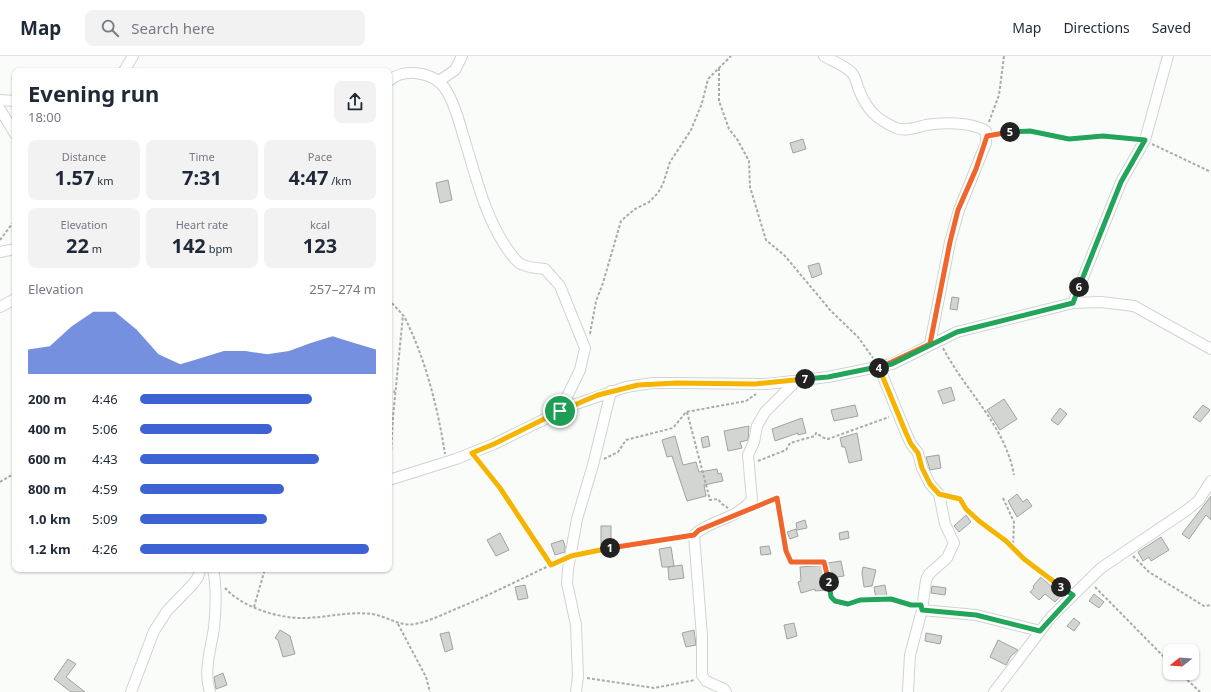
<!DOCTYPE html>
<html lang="en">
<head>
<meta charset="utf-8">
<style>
	body { margin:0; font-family:"Noto Sans",sans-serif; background:#f2f2f3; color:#1f2937; height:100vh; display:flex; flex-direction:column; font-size:15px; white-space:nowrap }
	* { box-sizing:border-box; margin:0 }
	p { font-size:13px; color:#747a83 }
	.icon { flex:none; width:22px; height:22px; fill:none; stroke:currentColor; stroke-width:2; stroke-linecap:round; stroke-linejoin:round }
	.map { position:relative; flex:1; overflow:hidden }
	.panel { position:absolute; left:12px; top:12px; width:380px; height:504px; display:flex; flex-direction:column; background:#fff; border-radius:8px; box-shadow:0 1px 3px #0004 }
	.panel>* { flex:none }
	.needle { width:26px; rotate:253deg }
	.buttons { position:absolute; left:1163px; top:588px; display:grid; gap:8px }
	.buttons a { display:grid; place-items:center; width:36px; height:36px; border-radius:8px; background:#fff; box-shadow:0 1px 3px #0004; font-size:20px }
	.pin { position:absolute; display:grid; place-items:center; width:34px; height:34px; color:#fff; margin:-17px; border:2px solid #fff; border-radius:50%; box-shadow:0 1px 4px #0007 }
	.km { position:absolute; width:20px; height:20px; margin:-10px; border-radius:50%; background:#222; color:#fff; font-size:11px; line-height:20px; text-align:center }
	.round { display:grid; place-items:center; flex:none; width:42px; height:42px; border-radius:8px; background:#f2f2f3 }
	.headline { display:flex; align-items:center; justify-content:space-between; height:68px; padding:0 16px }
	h1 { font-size:22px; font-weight:700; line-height:30px }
	.metrics { display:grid; grid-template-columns:repeat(3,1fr); gap:6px; height:68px; padding:4px 16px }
	.metrics div { display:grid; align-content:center; border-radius:8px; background:#f2f2f3; text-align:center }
	.metrics b { font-size:20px; font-weight:700 }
	.metrics small { font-size:11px; font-weight:400 }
	.metrics p { font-size:11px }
	.chart { height:112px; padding:8px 16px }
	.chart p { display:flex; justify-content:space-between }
	.chart svg { width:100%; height:72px; margin-top:4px; fill:#3d62d4; opacity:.7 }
	ul { padding:0 16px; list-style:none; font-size:13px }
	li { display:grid; grid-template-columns:64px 48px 1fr; align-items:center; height:30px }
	li i { height:10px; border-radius:5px; background:#3d62d4 }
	header { display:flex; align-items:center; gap:24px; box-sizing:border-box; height:56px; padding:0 20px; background:#fff; border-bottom:1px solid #e0e1e3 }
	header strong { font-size:19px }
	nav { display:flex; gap:22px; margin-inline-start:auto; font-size:14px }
	.search { width:280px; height:36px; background:#f2f2f3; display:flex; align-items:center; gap:10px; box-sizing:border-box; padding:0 14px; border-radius:8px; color:#747a83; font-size:15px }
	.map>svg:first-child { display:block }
</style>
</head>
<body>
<header>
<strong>Map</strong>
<div class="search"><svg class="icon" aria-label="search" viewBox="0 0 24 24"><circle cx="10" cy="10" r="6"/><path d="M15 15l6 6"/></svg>Search here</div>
<nav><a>Map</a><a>Directions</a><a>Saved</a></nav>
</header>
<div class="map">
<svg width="1211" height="636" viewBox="0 0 1211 636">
	<rect width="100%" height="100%" fill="#f9fcf9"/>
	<!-- building -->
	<g fill="#d2d5d2" stroke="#a0a3a0">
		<path d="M803 83 806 93 793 97 790 87Z"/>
		<path d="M448 124 452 144 440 147 436 127Z"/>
		<path d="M819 207 822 218 812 222 808 210Z"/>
		<path d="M952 241 959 242 957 254 950 253Z"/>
		<path d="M951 331 955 344 943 348 938 335Z"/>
		<path d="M1004 343 1017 363 1000 374 987 354Z"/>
		<path d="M855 349 858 360 834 365 831 354Z"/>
		<path d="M1203 349 1210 354 1200 366 1193 361Z"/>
		<path d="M1060 352 1067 358 1058 369 1051 364Z"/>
		<path d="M802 362 806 377 798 379V377L775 385 772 373Z"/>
		<path d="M749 370 748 384 740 386 742 392 728 395 724 375Z"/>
		<path d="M857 377 862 404 849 407 845 391H842L840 382Z"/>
		<path d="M675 380 683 409 696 406 699 416 717 413 718 418 721 417 723 425 704 429 706 440 687 445 672 400 667 401 662 384Z"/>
		<path d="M708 380 710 390 703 392 701 382Z"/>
		<path d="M939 399 941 412 930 414 926 401Z"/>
		<path d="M1017 438 1023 446 1027 443 1032 450 1017 461 1008 445Z"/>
		<path d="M1211 440V464L1206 459 1189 483 1182 478Z"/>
		<path d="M966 459 971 466 959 476 954 470Z"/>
		<path d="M805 464 807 472 797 474 796 467Z"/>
		<rect x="601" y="470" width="10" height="18"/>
		<path d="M796 473 798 480 790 483 787 476Z"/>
		<path d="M848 475 849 482 840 484 839 477Z"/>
		<path d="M500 477 509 494 496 500 487 484Z"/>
		<path d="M1161 481 1169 494 1151 505 1149 501 1143 505 1138 496Z"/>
		<path d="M563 484 565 490V496L555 499 551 488Z"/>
		<path d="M769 490 771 498 761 499 760 491Z"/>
		<path d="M671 491 674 510 668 511 682 509 684 522 669 524 668 511H662L659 493Z"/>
		<path d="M841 505 844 520 825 523 826 534 815 535V533L801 537 798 526 801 525 800 511 828 509V507Z"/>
		<path d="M863 511 876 514 872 530 864 531 862 517Z"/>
		<path d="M1041 521 1055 534 1056 532 1063 537 1055 546 1045 538 1039 544 1030 536 1034 532 1033 530Z"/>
		<path d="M525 529 528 542 518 544 515 531Z"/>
		<path d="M885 529 887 541 876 543 874 531Z"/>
		<path d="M932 530 946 532 945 539 931 537Z"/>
		<path d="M1094 538 1104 546 1099 552 1089 545Z"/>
		<path d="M1074 562 1080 567 1074 575 1067 570Z"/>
		<path d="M794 567 797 580 787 583 784 569Z"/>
		<path d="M280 574 290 580 295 598 283 601 278 584 275 582Z"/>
		<path d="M694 574 696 589 686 591 682 577Z"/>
		<path d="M449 576 453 593 445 596 440 578Z"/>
		<path d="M926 577 942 580 940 588 925 585Z"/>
		<path d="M998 584 1018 594 1011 600 1006 609 990 601Z"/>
		<path d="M68 603 76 608 66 621 85 636H71L54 623Z"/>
		<path d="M223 617 227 629 216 633 214 621Z"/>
	</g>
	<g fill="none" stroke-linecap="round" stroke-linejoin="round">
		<defs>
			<g id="street">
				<path d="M824 0C832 5 846 10 852 17 856 22 857 29 859 34 867 54 876 63 896 72 906 76 917 71 926 69 943 66 971 66 986 75V87L959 154 950 186 930 288"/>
				<path d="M124 15 133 0"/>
				<path d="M389 25C404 11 435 16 446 34 454 47 459 64 463 79 475 116 483 155 504 188 508 194 513 202 519 207 527 212 536 212 545 213L560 230 585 292 580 314 560 355"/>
				<path d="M439 25 455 14 462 0"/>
				<path d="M0 44 15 45"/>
				<path d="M0 53 15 78"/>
				<path d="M0 196 15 193"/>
				<path d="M1073 247 1121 126 1145 84 1168 0"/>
				<path d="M0 251 15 243"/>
				<path d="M879 311 906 377 911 388 918 397 922 412 930 428 939 438 945 468 954 487 947 502 929 518 926 524 922 554 910 599 908 636"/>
				<path d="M389 424 456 403 494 388 576 348 626 331 652 327H677L767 328 828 321 892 308 957 276 1073 247 1101 246 1134 250 1211 293"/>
				<path d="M922 554 976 559 1040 575"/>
				<path d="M131 636 154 575 167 555 193 528 198 521 200 513"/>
				<path d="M210 636C203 616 211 592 214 572 216 552 217 532 213 513"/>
				<path d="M576 636 578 620 576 569 567 527 568 513 577 463 593 409 611 335"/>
				<path d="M726 636 724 633 706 625 702 619V580L694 479C711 463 734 465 752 444L748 399 754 386 757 370 765 356 796 325"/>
				<path d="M994 636 1051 561 1101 512 1187 454 1199 444 1211 425"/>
			</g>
		</defs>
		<!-- street casing -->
		<use href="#street" stroke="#d0d4d0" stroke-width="12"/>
		<!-- path -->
		<g stroke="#a9aba9" stroke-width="2" stroke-dasharray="3 2" stroke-linecap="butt">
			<path d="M719 12V45L729 73 737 83 749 105 750 131 766 184 785 200 831 255 858 281 873 302"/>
			<path d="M989 66 999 39 1004 0"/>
			<path d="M995 79 1030 75 1069 83 1103 80 1135 83"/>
			<path d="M1152 88 1211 116"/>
			<path d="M0 184 15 164"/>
			<path d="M389 243C394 251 402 256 406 264 426 305 438 353 445 398"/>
			<path d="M590 278 596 245 603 227 621 165 635 153 649 146 658 137 663 128 670 106 691 74 702 47 708 23 731 0"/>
			<path d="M943 292C966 336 1005 369 1014 419"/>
			<path d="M389 333 395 336"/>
			<path d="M687 356 710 444 718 443 722 448 728 452"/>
			<path d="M604 403 618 396 626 384 673 372 686 356 746 345 756 338"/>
			<path d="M477 404 501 432 551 509"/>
			<path d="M758 405 786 394 790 387 815 380 816 377 824 382 828 383 889 361"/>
			<path d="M390 414 393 361 403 259"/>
			<path d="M0 426 15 417"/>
			<path d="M949 440 960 443 966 453 979 465 1006 485 1024 503 1065 534"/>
			<path d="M1003 442 1014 466 1013 492"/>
			<path d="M761 448 777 442 786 495 791 506H824L831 541 835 545 848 548 860 544 891 543 914 549"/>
			<path d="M580 498 684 480"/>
			<path d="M1133 500 1149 516 1204 550 1211 549"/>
			<path d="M1095 531 1170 607"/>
			<path d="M225 532C242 551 277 562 302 562 326 562 348 555 372 558 387 560 399 571 415 568 430 565 444 558 458 552 492 538 525 521 559 505"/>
			<path d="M254 551 265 513"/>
			<path d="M398 568 426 621 430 636"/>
			<path d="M1180 617 1200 636"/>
			<path d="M587 622 654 632 695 624"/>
		</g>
		<!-- street -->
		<use href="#street" stroke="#fff" stroke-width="10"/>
	</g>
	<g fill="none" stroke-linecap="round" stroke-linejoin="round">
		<defs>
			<path id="split-1" d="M560 355 494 388 472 397 500 432 551 509 571 500 610 492"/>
			<path id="split-2" d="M610 492 694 479 699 474 777 442 786 495 791 506H824L829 526"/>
			<path id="split-3" d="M829 526 831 541 835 545 848 548 860 544 891 543 911 549H921L922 554 976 559 1040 575 1073 539 1061 531"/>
			<path id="split-4" d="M879 312 906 377 911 388 918 397 922 412 930 428 939 438 960 443 966 453 979 465 1006 485 1024 503 1061 531"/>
			<path id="split-5" d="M879 312 930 288 950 186 958 154 976 113 987 80 1010 76"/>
			<path id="split-6" d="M1010 76 1030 75 1069 83 1103 80 1145 84 1121 126 1079 231"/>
			<path id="split-7" d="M805 323 828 321 892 308 957 276 1073 247 1079 231"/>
			<path id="split-8" d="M560 355 598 339 638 329 677 327 755 328 805 323"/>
		</defs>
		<!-- split-1 casing -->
		<use href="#split-1" stroke="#fff" stroke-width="8"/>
		<!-- split-2 casing -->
		<use href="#split-2" stroke="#fff" stroke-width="8"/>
		<!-- split-3 casing -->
		<use href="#split-3" stroke="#fff" stroke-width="8"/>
		<!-- split-4 casing -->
		<use href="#split-4" stroke="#fff" stroke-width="8"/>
		<!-- split-5 casing -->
		<use href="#split-5" stroke="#fff" stroke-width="8"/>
		<!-- split-6 casing -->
		<use href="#split-6" stroke="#fff" stroke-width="8"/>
		<!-- split-7 casing -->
		<use href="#split-7" stroke="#fff" stroke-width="8"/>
		<!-- split-8 casing -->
		<use href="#split-8" stroke="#fff" stroke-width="8"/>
		<!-- split-1 -->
		<use href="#split-1" stroke="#f5b400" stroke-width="5"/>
		<!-- split-2 -->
		<use href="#split-2" stroke="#f0652b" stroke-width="5"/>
		<!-- split-3 -->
		<use href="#split-3" stroke="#22a559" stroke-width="5"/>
		<!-- split-4 -->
		<use href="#split-4" stroke="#f5b400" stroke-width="5"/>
		<!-- split-5 -->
		<use href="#split-5" stroke="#f0652b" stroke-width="5"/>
		<!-- split-6 -->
		<use href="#split-6" stroke="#22a559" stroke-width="5"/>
		<!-- split-7 -->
		<use href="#split-7" stroke="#22a559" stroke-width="5"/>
		<!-- split-8 -->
		<use href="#split-8" stroke="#f5b400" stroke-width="5"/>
	</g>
</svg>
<div class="buttons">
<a><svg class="needle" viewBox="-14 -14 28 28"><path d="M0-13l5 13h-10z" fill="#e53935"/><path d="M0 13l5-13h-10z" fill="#747a83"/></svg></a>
</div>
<div class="pin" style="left:560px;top:355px;background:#1e9e55"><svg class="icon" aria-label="arrive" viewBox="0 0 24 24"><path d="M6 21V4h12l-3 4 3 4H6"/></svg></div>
<b class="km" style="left:610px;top:492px">1</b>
<b class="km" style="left:829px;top:526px">2</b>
<b class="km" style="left:1061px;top:531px">3</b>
<b class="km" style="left:879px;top:312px">4</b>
<b class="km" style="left:1010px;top:76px">5</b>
<b class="km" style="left:1079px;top:231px">6</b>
<b class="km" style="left:805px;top:323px">7</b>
<section class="panel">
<div class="headline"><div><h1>Evening run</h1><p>18:00</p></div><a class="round"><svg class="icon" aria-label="share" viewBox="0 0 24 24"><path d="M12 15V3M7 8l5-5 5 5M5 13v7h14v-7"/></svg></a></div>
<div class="metrics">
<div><p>Distance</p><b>1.57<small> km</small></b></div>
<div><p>Time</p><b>7:31</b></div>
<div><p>Pace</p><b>4:47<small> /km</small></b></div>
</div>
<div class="metrics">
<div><p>Elevation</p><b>22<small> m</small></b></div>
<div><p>Heart rate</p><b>142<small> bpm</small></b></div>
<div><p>kcal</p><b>123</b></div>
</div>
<div class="chart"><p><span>Elevation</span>257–274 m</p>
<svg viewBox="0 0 160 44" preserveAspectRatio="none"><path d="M0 44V29L10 27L20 15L30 6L40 6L50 17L60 32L70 38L80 34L90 30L100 30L110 32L120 30L130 25L140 21L150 25L160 29V44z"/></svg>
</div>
<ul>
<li><b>200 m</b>4:46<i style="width:73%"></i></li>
<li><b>400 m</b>5:06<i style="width:56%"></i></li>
<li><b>600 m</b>4:43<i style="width:76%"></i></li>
<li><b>800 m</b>4:59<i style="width:61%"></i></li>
<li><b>1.0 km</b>5:09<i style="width:54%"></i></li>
<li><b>1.2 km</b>4:26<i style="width:97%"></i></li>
</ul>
</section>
</div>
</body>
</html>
